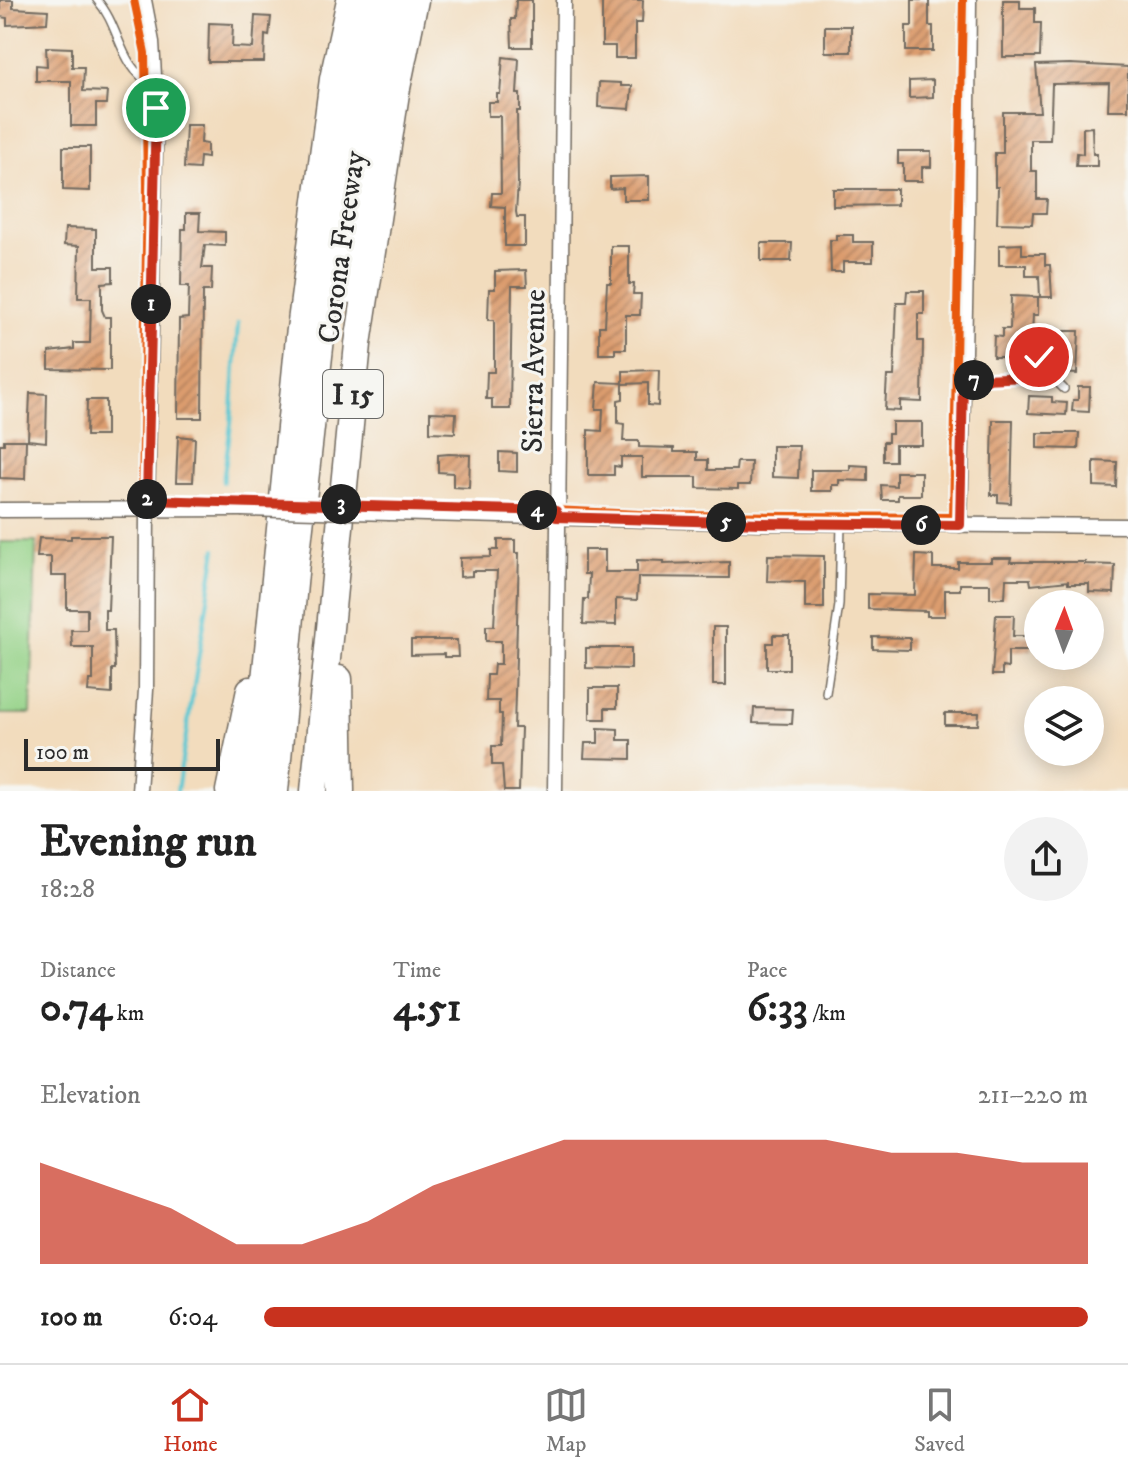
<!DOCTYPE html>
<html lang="en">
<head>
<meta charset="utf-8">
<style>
	body { margin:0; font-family:"IM FELL DW Pica",serif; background:#f2f2f2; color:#222; height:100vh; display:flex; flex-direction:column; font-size:30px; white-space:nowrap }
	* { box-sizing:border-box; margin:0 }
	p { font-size:26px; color:#767676 }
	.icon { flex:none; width:44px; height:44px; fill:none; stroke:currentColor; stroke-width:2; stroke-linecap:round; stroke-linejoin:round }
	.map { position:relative; height:791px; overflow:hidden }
	.sheet { display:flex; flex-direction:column; background:#fff; flex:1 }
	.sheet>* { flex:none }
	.needle { width:52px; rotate:1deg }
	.buttons { position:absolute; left:1024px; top:590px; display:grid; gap:16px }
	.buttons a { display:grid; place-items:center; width:80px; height:80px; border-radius:50%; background:#fff; box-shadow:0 4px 20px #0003; font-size:40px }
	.scale { position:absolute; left:24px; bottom:20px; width:196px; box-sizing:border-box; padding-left:8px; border:4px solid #2b2b2b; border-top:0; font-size:22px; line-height:28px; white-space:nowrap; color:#2b2b2b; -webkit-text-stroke:6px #f6f6f2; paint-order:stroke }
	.pin { position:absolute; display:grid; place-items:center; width:68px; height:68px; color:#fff; margin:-34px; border:4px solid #fff; border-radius:50%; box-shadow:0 2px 8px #0007 }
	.km { position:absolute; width:40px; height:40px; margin:-20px; border-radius:50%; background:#222; color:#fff; font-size:22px; line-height:40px; text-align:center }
	.round { display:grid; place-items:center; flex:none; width:84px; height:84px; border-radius:42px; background:#f2f2f2 }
	.overview { display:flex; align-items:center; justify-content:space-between; height:136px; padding:0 40px }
	h1 { font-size:44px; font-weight:700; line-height:60px }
	.metrics { display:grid; grid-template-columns:repeat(3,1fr); gap:12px; height:136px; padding:8px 40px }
	.metrics div { display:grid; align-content:center }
	.metrics b { font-size:40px; font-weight:700 }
	.metrics small { font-size:22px; font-weight:400 }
	.metrics p { font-size:22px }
	.chart { height:224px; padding:16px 40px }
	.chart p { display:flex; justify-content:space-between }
	.chart svg { width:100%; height:144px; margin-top:8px; fill:#c8321e; opacity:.7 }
	ul { padding:0 40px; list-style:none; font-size:26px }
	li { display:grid; grid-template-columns:128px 96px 1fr; align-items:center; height:60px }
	li i { height:20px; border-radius:10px; background:#c8321e }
	.tab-bar { display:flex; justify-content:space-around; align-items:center; height:112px; border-top:2px solid #e0e0e0; background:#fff; font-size:22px; color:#767676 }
	.tab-bar a { display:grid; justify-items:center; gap:4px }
	.tab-bar .current { color:#c8321e }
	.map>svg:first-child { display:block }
</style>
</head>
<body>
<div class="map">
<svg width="1128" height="791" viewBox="0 0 1128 791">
	<defs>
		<pattern id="building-hatch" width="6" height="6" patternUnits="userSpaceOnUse" patternTransform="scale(2)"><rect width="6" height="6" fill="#db9c6e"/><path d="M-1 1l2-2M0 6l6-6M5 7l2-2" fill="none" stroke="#b27f5b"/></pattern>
	</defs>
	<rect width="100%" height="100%" fill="#f6f6f2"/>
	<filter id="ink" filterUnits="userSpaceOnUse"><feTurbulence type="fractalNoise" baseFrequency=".0125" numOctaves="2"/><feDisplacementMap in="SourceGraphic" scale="16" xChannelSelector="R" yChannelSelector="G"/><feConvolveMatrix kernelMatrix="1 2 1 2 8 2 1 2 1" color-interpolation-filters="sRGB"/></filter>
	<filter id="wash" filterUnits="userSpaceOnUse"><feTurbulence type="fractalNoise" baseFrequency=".006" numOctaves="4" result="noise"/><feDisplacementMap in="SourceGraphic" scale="32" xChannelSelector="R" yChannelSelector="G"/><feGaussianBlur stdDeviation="1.8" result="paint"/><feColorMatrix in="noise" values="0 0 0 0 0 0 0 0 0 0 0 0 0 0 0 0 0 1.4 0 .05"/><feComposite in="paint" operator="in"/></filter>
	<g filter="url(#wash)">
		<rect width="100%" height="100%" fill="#f2dcbd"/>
		<!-- green -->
		<path fill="#94d287" stroke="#607e59" stroke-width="2" d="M0 542H36L31 714H0Z"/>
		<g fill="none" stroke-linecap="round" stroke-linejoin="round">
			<!-- stream -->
			<g stroke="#5bc8d3" stroke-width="4">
				<path d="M223 482 231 424 238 323"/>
				<path d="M177 791 216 549"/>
			</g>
		</g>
		<g id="blocks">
			<!-- building -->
			<g fill="url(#building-hatch)">
				<path d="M0 0H13V8L48 10 47 23 7 25V18L0 17Z"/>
				<path d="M516 0H532V47H512L511 19H515Z"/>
				<path d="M602 0H643L642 23H635V58H615V46H602Z"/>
				<path d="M912 0H929V26H933V51H906V26H912Z"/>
				<path d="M1003 0H1020V8H1035V23H1041L1040 57H1003Z"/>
				<path d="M255 16 271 17 269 36 265 35 264 62H208L209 23 233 24 232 47 253 48Z"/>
				<rect x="825" y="26" width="26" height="26"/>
				<path d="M46 47 72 48V67H84L83 91 107 92 106 104H96V126H71V81H36V65L47 66Z"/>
				<path d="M503 57 519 59 517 94H520V111H517L518 183 516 212 517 217H525V246H505V207L491 206 492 193H501L500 116H488V102H497V94H500Z"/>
				<path d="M1070 64 1128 67V110H1108L1109 83 1052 84 1050 140H1031V171H1037V199H1047L1046 213H1033L1032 224 997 223 998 187H995V153H1003V112H1040L1036 65Z"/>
				<path d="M933 80V97L909 98V81Z"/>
				<path d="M599 82 621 83V86H632L630 109 598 107Z"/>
				<path d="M186 125H202L201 143 207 144V158L200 157 199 169 184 168Z"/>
				<path d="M1092 127 1093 154H1097V166H1076L1077 153 1083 154V128Z"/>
				<path d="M63 147H90V191L63 190Z"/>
				<path d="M898 151H931V167H922V181H903V164H898Z"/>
				<path d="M649 176V200H623V188L610 189V177Z"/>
				<path d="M833 189H897V205L833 206Z"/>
				<path d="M186 213H200L199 231 225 232V246L205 245 202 268H212L211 291H203L202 418H178L179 319 188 318 189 286H181L182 229H186Z"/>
				<path d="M65 228 96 229V267H113V282L102 283V310L105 317H110V370L49 369V352L74 349V343H90L91 298H78L79 246 64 245Z"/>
				<path d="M836 235H853V242H873V262H843V272H831L830 240H836Z"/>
				<path d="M761 243H792L791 261H761Z"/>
				<path d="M1022 244V254H1045V265H1050L1052 297H1040L1039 276H1026V265H999V245Z"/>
				<path d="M611 246H629V284H634L633 294H641L640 315H626V349H615V354H599V326H605L607 283H611Z"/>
				<path d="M526 270 527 286H512L510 409H492V399H486L487 372H494V320H488L489 289H495V271Z"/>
				<path d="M907 291H924V314H918V341H923L922 402 900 401V411L885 410 887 376H894L897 303H906Z"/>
				<path d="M1011 296 1038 297V315H1033L1031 353 1013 352 1012 357H993L994 336 1002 337V329H1010Z"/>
				<path d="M1065 331H1079L1077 374 1063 373Z"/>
				<path d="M659 370 658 406 648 405V383L623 384V399L618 400V423L624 424 623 441H639V447L674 448V452H697V460H708V470H736L737 462H751L750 485H738V489L697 488V477H642V457H621V467L614 466V475H588V430L602 431 603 409H596L598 382 623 383V371Z"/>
				<path d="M1078 387H1090L1089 412 1072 411 1073 400H1078Z"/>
				<path d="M30 393 47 394 46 442 28 440Z"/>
				<path d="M1029 396 1052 397V402L1067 403 1066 415 1028 413Z"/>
				<path d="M87 400H106V436H86Z"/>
				<path d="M430 412 456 413 455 433 430 432Z"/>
				<path d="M993 420H1013L1011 503 998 502V495H991Z"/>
				<path d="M892 422H922V445H895V461H883V442H888V434H892Z"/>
				<path d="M1037 433H1079L1078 449 1037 448Z"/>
				<path d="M178 436 195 438 193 482H176Z"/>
				<path d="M4 440H26L25 479 0 478V444H4Z"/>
				<path d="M772 446H799L798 478 772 477Z"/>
				<path d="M499 452 517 453V472L499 471Z"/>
				<path d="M449 454 470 455 469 488 453 487V473L438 472V455Z"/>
				<path d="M1094 461 1117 462 1116 487 1094 486Z"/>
				<path d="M850 465 868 466V481L839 480V485H832V491H811V470H850Z"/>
				<path d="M896 472H921V495H898V500H882L881 485 896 486Z"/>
				<path d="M71 536H111L108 610H105V630H114L115 669H112V694L88 692 89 680H93V647H72L71 630H87V609H67V576H51V557H37L39 538 71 539Z"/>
				<path d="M498 540H515V553H519L514 728H521L519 791H504L502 765H492V746H501L502 714H499V701H486L487 675H493L494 664H501V641H486V626H494L497 571H472V576L460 577V558L491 557V550H498Z"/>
				<path d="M584 550H605V572H637V560L664 561V564L729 562V578L638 577 637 600 616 599V625L583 624 584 599H588L589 574H584Z"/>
				<path d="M768 555 824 556V608H805V582L767 581Z"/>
				<path d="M916 555 933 556V568H958V562H991V558H1011L1010 562H1085V564L1115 565 1114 593 1089 592V584H1068V581L1031 585 1030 579H1006L1005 598H990V584H960V590H945V616H927V611L868 609V594L915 595Z"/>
				<path d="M996 615H1014L1013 636H1032V651H1008V668L1002 667V675H992Z"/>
				<rect x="713" y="627" width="13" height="58"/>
				<path d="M773 635H789V669H767V643H773Z"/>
				<path d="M873 637 910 638V650L873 649Z"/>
				<path d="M411 640H457L458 657H444V654L411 655Z"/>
				<path d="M586 648H631V669L586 668Z"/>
				<path d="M590 688H617V708H605V719H590Z"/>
				<path d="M754 708 793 709 792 724 753 723Z"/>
				<path d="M945 713H979L978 725H945Z"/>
				<path d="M598 728 618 729V740H631V759L584 758 585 743H598Z"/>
			</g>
		</g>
	</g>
	<g filter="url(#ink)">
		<use href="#blocks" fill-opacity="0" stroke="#71695e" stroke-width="2"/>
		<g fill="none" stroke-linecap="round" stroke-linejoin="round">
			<defs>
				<g id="service">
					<path d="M97 0C121 27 118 66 153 85"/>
					<path d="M1037 374 1058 383 1064 389"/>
					<path d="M963 380 1026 377 1037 374 1039 357 1049 336"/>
					<path d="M826 693 839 605 841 524"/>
				</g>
				<g id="minor">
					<path d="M0 510 241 509"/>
					<path d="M389 513 762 523 1128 526"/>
					<path d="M960 525 967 222 969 0"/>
					<path d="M139 791 146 690 147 509 156 108 152 42 144 0"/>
					<path d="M555 791 564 0"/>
				</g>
				<g id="motorway">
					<path d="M349 290 363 167 392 0"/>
					<path d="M339 679 341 791"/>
					<path d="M229 791 250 690"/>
					<path d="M254 791 299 337 333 79 350 0"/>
					<path d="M275 791 296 562 340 168 371 0"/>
					<path d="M314 791 358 344 396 93 415 0"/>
				</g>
			</defs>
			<!-- service casing -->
			<use href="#service" stroke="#71695e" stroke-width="10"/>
			<!-- minor casing -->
			<use href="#minor" stroke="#71695e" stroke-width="17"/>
			<!-- motorway casing -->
			<use href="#motorway" stroke="#71695e" stroke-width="29"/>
			<!-- service -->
			<use href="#service" stroke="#fff" stroke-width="7"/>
			<!-- minor -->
			<use href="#minor" stroke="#fff" stroke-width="14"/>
			<!-- motorway -->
			<use href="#motorway" stroke="#fff" stroke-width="26"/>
			<defs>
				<path id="minor-bridge" d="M241 509 389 513"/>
			</defs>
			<!-- minor-bridge casing -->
			<use href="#minor-bridge" stroke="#71695e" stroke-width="17" stroke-linecap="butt"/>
			<!-- minor-bridge -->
			<use href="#minor-bridge" stroke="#fff" stroke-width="14"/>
			<defs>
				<path id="cycleway" d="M134 0 145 53 147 185 142 500 487 507 661 515 953 517 963 0"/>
			</defs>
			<!-- cycleway casing -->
			<use href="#cycleway" stroke="#f6f6f2" stroke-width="13"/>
			<!-- cycleway -->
			<use href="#cycleway" stroke="#e8590c" stroke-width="8"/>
		</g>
	</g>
	<g fill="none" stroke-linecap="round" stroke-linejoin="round" filter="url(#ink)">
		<defs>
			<path id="route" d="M156 108 147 500 556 511V517L762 523 960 525 963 380 1026 377 1037 374 1039 357"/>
		</defs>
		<!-- route casing -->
		<use href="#route" stroke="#fff" stroke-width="16"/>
		<!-- route -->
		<use href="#route" stroke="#c8321e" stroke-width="10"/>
	</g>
	<g text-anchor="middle" stroke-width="6" stroke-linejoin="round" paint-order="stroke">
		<!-- shield labels -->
		<rect fill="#f6f6f2" stroke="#686867" stroke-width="2" x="323" y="370" width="60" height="48" rx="6"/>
		<g font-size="28" font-weight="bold" fill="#2b2b2b">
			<text x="353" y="404">I 15</text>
		</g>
		<!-- street labels -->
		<g font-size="30" fill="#2b2b2b" stroke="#f6f6f2">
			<text transform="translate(341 247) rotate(-82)" y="10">Corona Freeway</text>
			<text transform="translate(533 371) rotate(-89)" y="10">Sierra Avenue</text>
		</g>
	</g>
</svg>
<div class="buttons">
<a><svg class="needle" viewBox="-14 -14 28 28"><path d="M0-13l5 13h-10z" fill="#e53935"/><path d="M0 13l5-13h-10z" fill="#767676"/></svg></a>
<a><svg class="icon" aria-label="layers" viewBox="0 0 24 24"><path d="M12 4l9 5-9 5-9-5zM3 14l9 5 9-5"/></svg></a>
</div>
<div class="scale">100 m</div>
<div class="pin" style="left:156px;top:108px;background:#1e9e55"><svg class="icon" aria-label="arrive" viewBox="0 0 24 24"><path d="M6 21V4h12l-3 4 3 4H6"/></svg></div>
<div class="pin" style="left:1039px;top:357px;background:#d93025"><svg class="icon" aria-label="check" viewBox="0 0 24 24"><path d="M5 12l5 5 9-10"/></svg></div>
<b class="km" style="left:151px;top:304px">1</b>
<b class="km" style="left:147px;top:499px">2</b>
<b class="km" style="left:341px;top:504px">3</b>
<b class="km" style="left:537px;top:510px">4</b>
<b class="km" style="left:726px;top:522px">5</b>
<b class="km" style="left:921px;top:525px">6</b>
<b class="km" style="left:974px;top:380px">7</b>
</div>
<section class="sheet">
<div class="overview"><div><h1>Evening run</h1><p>18:28</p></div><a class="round"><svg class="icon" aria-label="share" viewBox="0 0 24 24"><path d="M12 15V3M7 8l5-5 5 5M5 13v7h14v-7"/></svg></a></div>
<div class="metrics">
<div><p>Distance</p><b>0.74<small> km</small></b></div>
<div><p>Time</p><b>4:51</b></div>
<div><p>Pace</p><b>6:33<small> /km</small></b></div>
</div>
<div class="chart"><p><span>Elevation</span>211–220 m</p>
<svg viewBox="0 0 160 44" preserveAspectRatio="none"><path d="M0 44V13L10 20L20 27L30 38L40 38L50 31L60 20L70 13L80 6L90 6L100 6L110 6L120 6L130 10L140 10L150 13L160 13V44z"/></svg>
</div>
<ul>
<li><b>100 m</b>6:04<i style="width:100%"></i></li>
</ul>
</section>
<nav class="tab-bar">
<a class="current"><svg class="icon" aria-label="home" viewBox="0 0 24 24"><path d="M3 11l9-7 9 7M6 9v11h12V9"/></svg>Home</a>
<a><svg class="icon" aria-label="map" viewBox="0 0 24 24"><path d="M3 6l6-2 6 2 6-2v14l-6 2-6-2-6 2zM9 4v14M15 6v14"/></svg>Map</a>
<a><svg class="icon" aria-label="saved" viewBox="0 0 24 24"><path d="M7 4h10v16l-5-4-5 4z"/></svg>Saved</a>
</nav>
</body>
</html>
